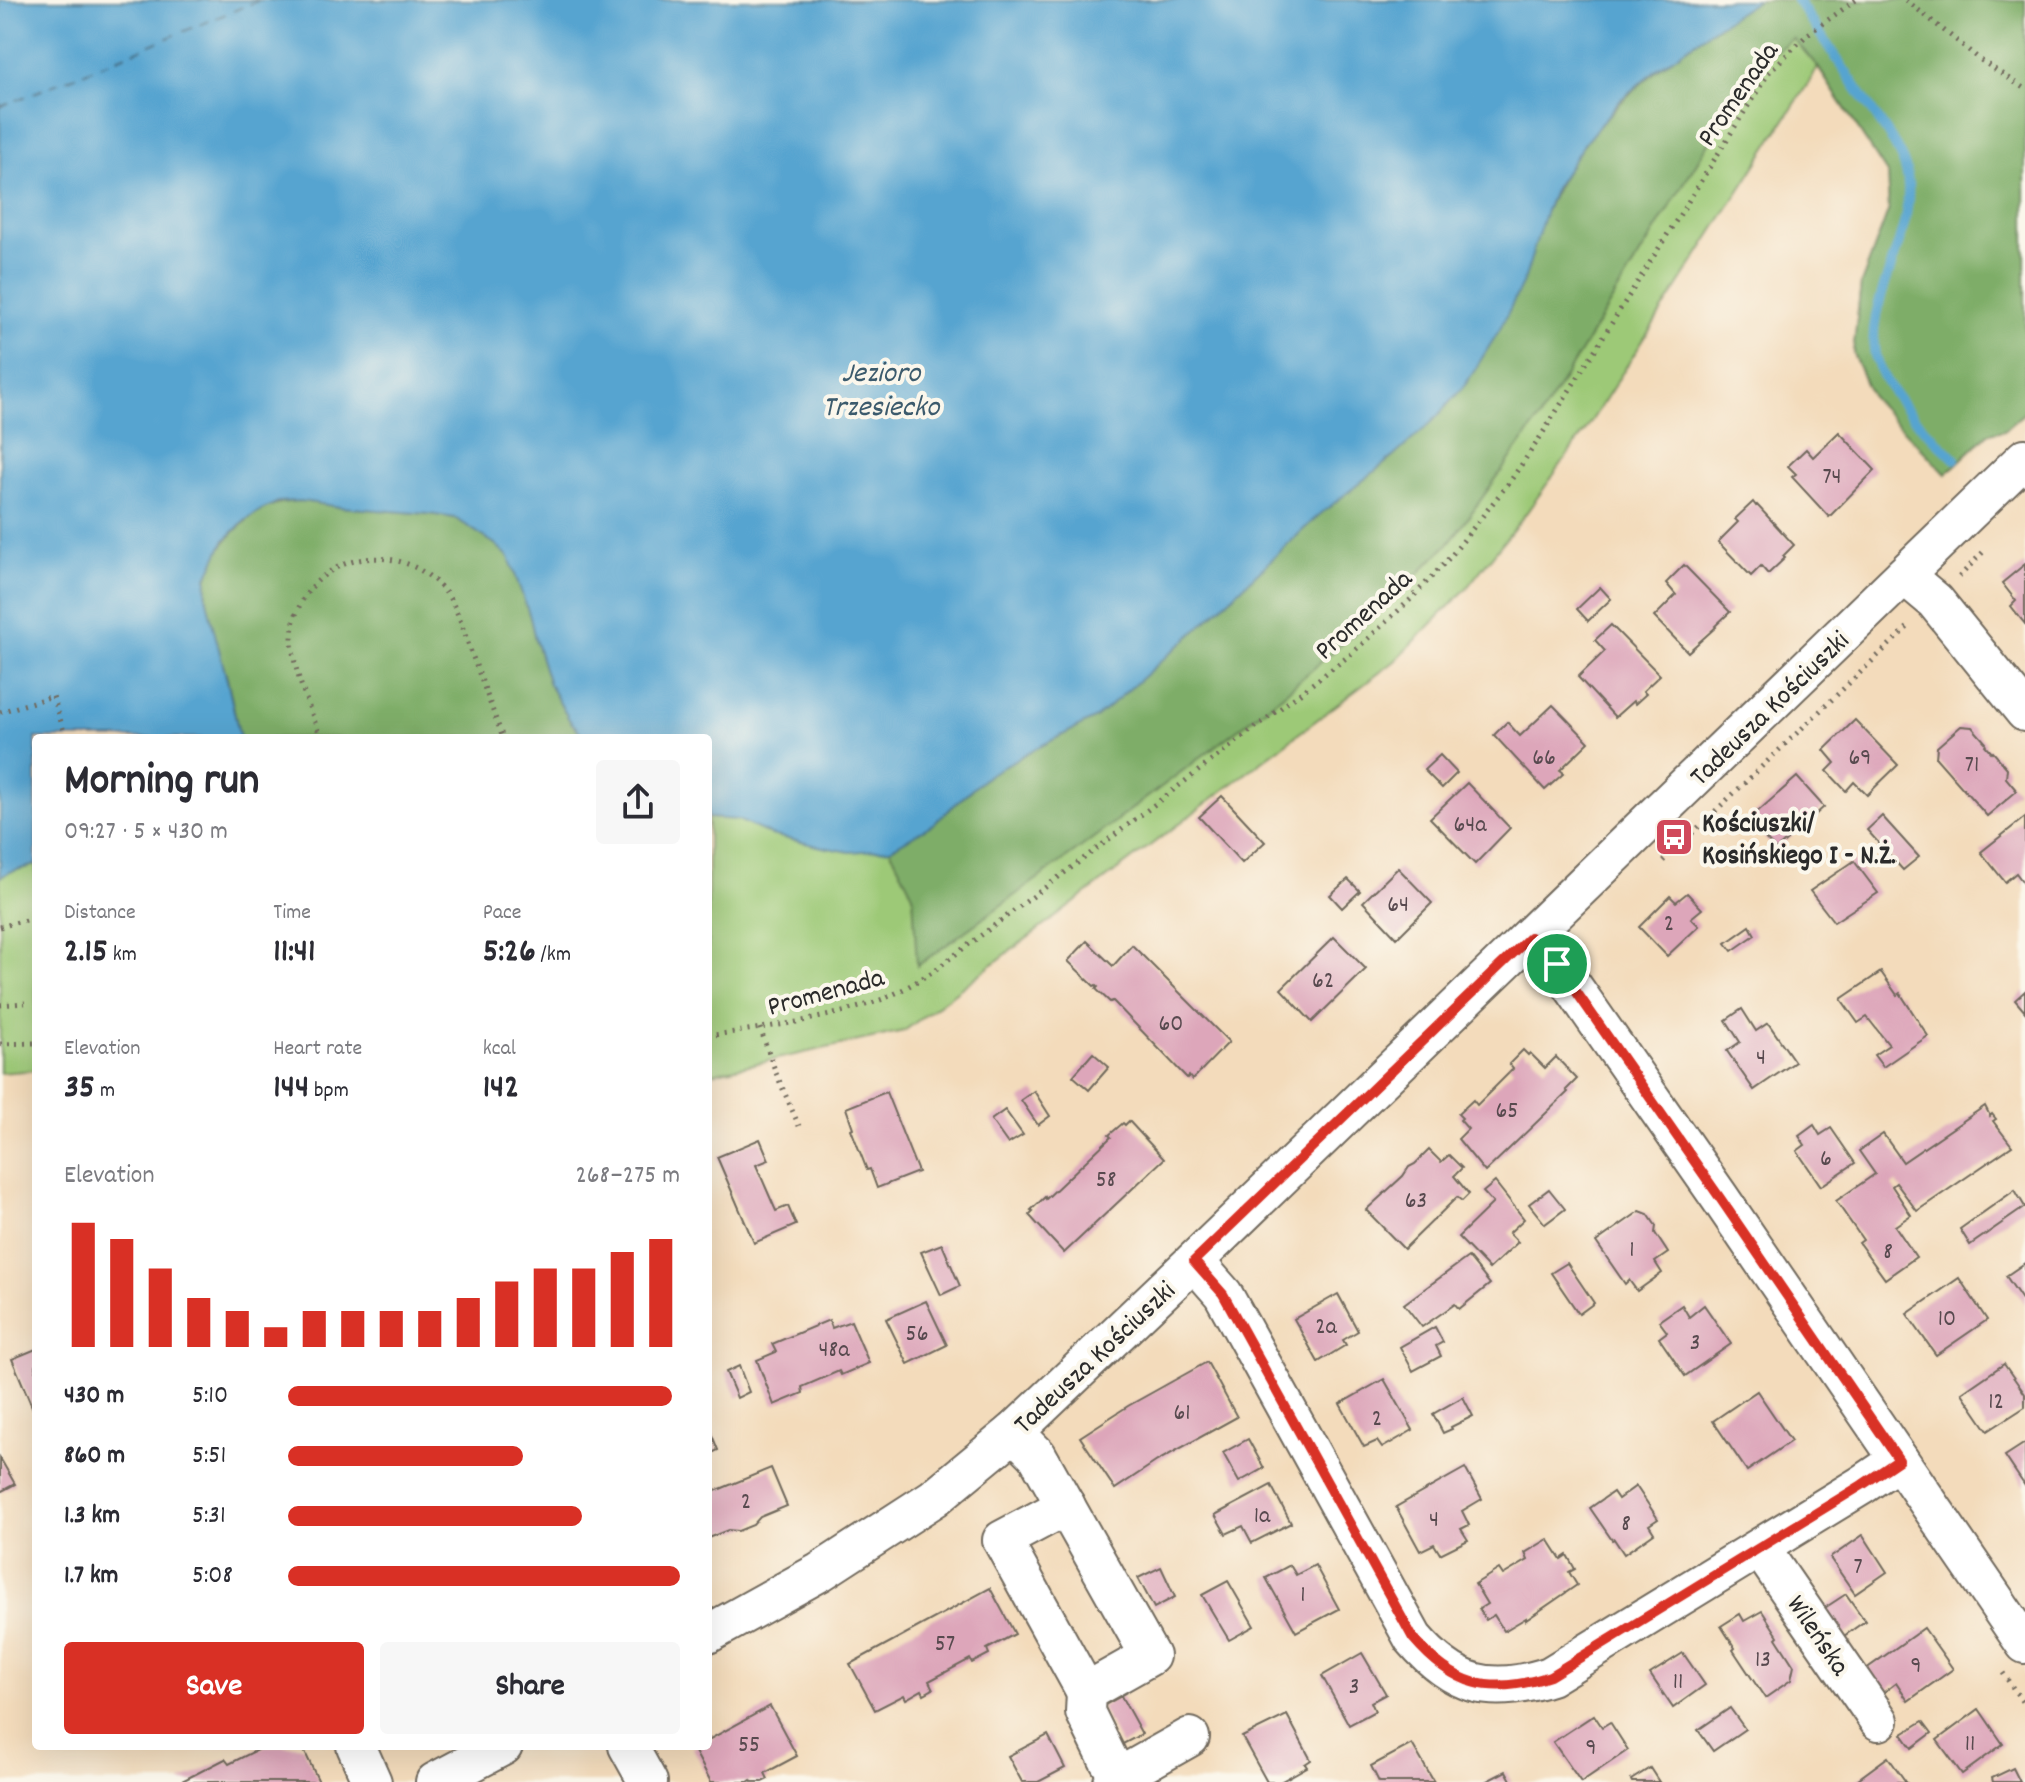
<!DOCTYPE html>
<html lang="en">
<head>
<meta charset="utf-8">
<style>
	body { margin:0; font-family:Dekko,sans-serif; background:#f7f7f7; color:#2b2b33; height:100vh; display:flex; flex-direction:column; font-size:30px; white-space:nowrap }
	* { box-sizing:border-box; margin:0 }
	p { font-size:26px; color:#7c7c81 }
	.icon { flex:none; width:44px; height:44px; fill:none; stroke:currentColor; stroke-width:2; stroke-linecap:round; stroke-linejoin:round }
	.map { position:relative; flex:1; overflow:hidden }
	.details { position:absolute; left:32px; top:734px; width:680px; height:1016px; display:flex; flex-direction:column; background:#fff; border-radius:8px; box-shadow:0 8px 32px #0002 }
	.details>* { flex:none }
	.pin { position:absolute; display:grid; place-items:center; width:68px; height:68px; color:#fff; margin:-34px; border:4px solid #fff; border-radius:50%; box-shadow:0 2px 8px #0007 }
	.round { display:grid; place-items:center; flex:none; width:84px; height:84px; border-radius:8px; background:#f7f7f7 }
	.overview { display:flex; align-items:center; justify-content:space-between; height:136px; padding:0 32px }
	h1 { font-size:44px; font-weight:800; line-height:60px }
	.figures { display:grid; grid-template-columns:repeat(3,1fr); gap:12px; height:136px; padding:8px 32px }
	.figures div { display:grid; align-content:center }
	.figures b { font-size:34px; font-weight:800 }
	.figures small { font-size:22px; font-weight:400 }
	.figures p { font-size:22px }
	.chart { height:224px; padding:16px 32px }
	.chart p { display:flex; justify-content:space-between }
	.chart svg { width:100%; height:144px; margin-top:8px; stroke:#d93025; stroke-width:6 }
	.action { display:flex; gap:16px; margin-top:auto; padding:16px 32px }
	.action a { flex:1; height:92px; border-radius:8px; background:#d93025; color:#fff; font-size:32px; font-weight:800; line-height:92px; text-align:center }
	.action a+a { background:#f7f7f7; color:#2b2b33 }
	ul { padding:0 32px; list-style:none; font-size:26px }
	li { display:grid; grid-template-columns:128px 96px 1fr; align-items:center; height:60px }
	li i { height:20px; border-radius:10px; background:#d93025 }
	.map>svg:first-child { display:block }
</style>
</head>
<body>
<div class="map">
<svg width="2025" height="1782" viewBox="0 0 2025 1782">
	<rect width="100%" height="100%" fill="#fbf7ec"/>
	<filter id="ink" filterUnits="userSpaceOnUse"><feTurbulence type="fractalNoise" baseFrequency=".0125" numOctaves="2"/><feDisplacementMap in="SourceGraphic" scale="16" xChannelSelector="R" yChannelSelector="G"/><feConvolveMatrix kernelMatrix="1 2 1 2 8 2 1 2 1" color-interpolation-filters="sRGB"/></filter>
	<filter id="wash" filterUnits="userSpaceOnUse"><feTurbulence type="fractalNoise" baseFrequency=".006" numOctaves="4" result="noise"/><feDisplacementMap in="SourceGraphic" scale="32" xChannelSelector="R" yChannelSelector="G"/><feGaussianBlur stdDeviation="1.8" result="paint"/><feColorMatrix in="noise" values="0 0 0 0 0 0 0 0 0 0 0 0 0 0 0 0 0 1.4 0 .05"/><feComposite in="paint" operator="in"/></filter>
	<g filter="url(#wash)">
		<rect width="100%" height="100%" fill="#f3dbbb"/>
		<!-- green -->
		<g fill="#9dc977" stroke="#647a51" stroke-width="2">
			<path d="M1598 0H2025V412L2004 430 1989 433 1946 474 1872 398 1853 353 1861 284 1889 209 1887 173 1818 68 1585 431 1527 512 1465 590 1395 661 904 1031 708 1074V781Z"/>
			<path d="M36 865V1070L0 1073V877L9 872Z"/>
		</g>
		<!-- forest -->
		<g fill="#7ead68" stroke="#546c4a" stroke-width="2">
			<path d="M1758 0H2025V412L2004 430 1989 433 1946 474 1872 398 1853 353 1861 284 1889 209 1887 173 1818 67 1793 38 1771 55 1728 112 1539 419 1451 541 1382 610 1274 702 1072 854 917 966 913 895 890 849 933 824 988 775 1029 752 1096 718 1189 637 1319 515 1394 456 1545 213C1586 113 1670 56 1758 0Z"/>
			<path d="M301 501 340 507 429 514 455 518 495 544 509 556 530 617 535 639 549 684 570 721 586 738H240C235 718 232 698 227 678 220 651 201 602 208 576 212 559 224 542 236 530 257 509 272 502 301 501Z"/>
		</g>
		<!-- water -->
		<path fill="#56a4d0" stroke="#40687e" stroke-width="2" d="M0 0H1758L1716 27 1657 69 1620 100 1583 145 1555 188 1545 213 1525 278 1500 329 1466 384 1433 421 1394 456 1319 515 1189 637 1096 718 1029 752 988 775 933 824 890 849 850 852 822 847 771 835 738 820 708 818V738H586L570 721 549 684 535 639 530 617 509 557 495 544 455 518 429 514 340 507 301 501 278 502 261 510 243 522 224 541 207 577 206 596 212 622 227 680 240 738H36V865L9 872 0 877Z"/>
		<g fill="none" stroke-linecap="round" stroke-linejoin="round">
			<!-- stream -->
			<path stroke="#56a4d0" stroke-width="10" d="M1797 0 1888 134C1895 145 1901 155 1905 167 1919 214 1885 270 1876 316 1873 332 1872 350 1878 365 1893 402 1927 431 1955 459"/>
			<!-- ferry -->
			<path stroke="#3c5b6d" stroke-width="2" stroke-dasharray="10 8" stroke-linecap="butt" d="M0 107 260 0"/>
		</g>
		<g id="blocks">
			<!-- building -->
			<g fill="#dda6ba">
				<path d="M1839 432 1875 470 1829 517 1792 477 1796 474 1788 466 1806 449 1813 457Z"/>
				<path d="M1753 502 1756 506 1757 505 1794 545 1783 556 1785 558 1768 574 1761 566 1751 576 1718 542 1738 522 1735 519Z"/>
				<path d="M2025 564V624L2011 606 2016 601 2002 583Z"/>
				<path d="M1684 565 1730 612 1715 626 1716 627 1688 652 1654 617 1676 595 1666 583Z"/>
				<path d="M1600 587 1611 599 1588 621 1577 609Z"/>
				<path d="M1611 625 1660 675 1643 691 1646 694 1635 704 1633 701 1615 717 1578 677 1605 651 1595 640Z"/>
				<path d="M1553 705 1589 742 1560 770 1564 773 1545 790 1494 735 1507 722 1520 736Z"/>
				<path d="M1855 720 1898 765 1867 795 1854 782 1846 791 1827 771 1835 763 1824 750Z"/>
				<path d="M1961 726 1972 727 1986 743 1985 745 1992 753 1993 752 2007 768 2006 778 2017 791 1987 816 1936 758 1937 747Z"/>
				<path d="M1440 755 1457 773 1442 788 1424 770Z"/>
				<path d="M1797 777 1824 807 1776 850 1748 820Z"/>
				<path d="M1467 783 1510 828 1475 864 1430 818Z"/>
				<path d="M1222 796 1265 842 1242 863 1199 817Z"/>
				<path d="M1882 816 1919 857 1903 870 1867 830Z"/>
				<path d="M2025 817V885L2016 873 2005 882 1981 852Z"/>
				<path d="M1854 861 1878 893 1834 922 1810 891Z"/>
				<path d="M1398 868 1432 903 1397 938 1363 902Z"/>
				<path d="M1348 879 1360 891 1342 908 1330 895Z"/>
				<path d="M1687 893 1702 909 1691 918 1699 926 1667 956 1639 927 1670 896 1676 902Z"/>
				<path d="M1750 926 1755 935 1732 951 1726 943Z"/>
				<path d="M1334 937 1366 969 1312 1022 1281 989Z"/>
				<path d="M1087 941 1113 966 1132 945 1229 1042 1192 1080 1189 1076 1187 1078 1113 1001 1110 1002 1096 989 1098 987 1096 985 1094 986 1068 961Z"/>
				<path d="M1881 972 1897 995 1900 993 1928 1036 1883 1067 1874 1055 1889 1045 1867 1017 1858 1023 1841 999Z"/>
				<path d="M2025 991V1012L2015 1000Z"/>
				<path d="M1742 1009 1756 1031 1768 1023 1795 1062 1754 1090 1727 1051 1740 1042 1726 1020Z"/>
				<path d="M1523 1050 1528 1055 1530 1053 1545 1068 1556 1057 1577 1079 1566 1090 1568 1092 1485 1172 1458 1139 1468 1129 1460 1120 1462 1118 1458 1114 1473 1100 1477 1105 1513 1069 1509 1064Z"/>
				<path d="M1093 1053 1109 1067 1089 1090 1073 1076Z"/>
				<path d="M1034 1091 1050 1116 1038 1125 1021 1100Z"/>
				<path d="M886 1092 918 1172 877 1188 870 1169 867 1170 851 1129 853 1128 846 1108Z"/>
				<path d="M1985 1106 1990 1116 1992 1114 1996 1119 1993 1121 2012 1146 1917 1211 1896 1183 1892 1186 1911 1215 1895 1226 1916 1257 1885 1279 1859 1243 1863 1240 1836 1201 1875 1174 1859 1151 1883 1134 1903 1162Z"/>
				<path d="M1005 1110 1023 1135 1008 1144 991 1120Z"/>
				<path d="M1129 1121 1164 1159 1064 1253 1029 1215 1033 1211 1031 1210 1045 1197 1046 1199 1111 1137 1109 1135 1123 1123 1125 1125Z"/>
				<path d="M1814 1125 1820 1135 1831 1128 1855 1163 1821 1186 1797 1151 1805 1145 1799 1136Z"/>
				<path d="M760 1139 769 1160 756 1165 776 1211 788 1206 796 1225 754 1243 717 1157Z"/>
				<path d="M1429 1150 1441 1162 1449 1155 1462 1168 1454 1176 1469 1194 1462 1201 1457 1197 1404 1249 1366 1210 1403 1176 1409 1167 1415 1164Z"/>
				<path d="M1495 1182 1524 1219 1509 1233 1518 1242 1489 1269 1458 1237 1493 1203 1483 1192Z"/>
				<path d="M1549 1189 1565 1209 1545 1224 1529 1204Z"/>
				<path d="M2015 1190 2025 1207 1970 1245 1960 1229Z"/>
				<path d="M1640 1211 1648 1214 1656 1226 1655 1233 1668 1253 1655 1262 1662 1273 1637 1291 1629 1280 1625 1284 1596 1242Z"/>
				<path d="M942 1244 960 1286 941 1295 921 1252Z"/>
				<path d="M1468 1257 1490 1284 1459 1309 1455 1304 1422 1327 1404 1304Z"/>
				<path d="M1567 1263 1594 1303 1579 1314 1551 1273Z"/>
				<path d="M2025 1263V1304L2006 1276Z"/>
				<path d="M1959 1278 1987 1320 1936 1355 1907 1314Z"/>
				<path d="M1338 1294 1358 1331 1343 1340 1346 1345 1318 1362 1294 1319Z"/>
				<path d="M926 1301 947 1345 908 1364 886 1319Z"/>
				<path d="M1682 1305 1689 1317 1704 1305 1731 1344 1685 1376 1659 1338 1667 1332 1659 1321Z"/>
				<path d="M829 1320 832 1328 851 1321 869 1363 841 1375 839 1371 802 1387 803 1393 774 1405 757 1360 776 1352 772 1344Z"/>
				<path d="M1435 1327 1443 1342 1436 1346 1441 1356 1413 1371 1400 1347Z"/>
				<path d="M36 1349V1416L12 1359Z"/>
				<path d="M1207 1362 1237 1417 1157 1461 1115 1489 1080 1437 1128 1406Z"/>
				<path d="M2004 1364 2025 1394V1407L1988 1431 1962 1393Z"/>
				<path d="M739 1366 749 1392 737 1398 726 1372Z"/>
				<path d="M1384 1379 1413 1430 1382 1448 1377 1441 1364 1447 1340 1404Z"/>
				<path d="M1757 1391 1791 1441 1747 1471 1713 1421Z"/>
				<path d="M1463 1397 1473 1416 1451 1427 1452 1429 1443 1433 1433 1414Z"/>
				<path d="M708 1425 718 1450 708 1455Z"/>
				<path d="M1248 1439 1264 1468 1239 1482 1223 1453Z"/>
				<path d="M2025 1443V1486L2005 1456Z"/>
				<path d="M0 1458 15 1484 0 1492Z"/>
				<path d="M771 1468 787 1506 760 1517 753 1525 738 1531 728 1530 708 1538V1494Z"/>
				<path d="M1465 1468 1482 1499 1462 1511 1469 1525 1461 1529 1468 1540 1440 1554 1434 1544 1420 1551 1396 1507Z"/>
				<path d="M1271 1485 1291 1523 1252 1543 1243 1526 1226 1534 1215 1515Z"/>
				<path d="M1636 1486 1658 1519 1649 1525 1654 1533 1624 1554 1614 1539 1612 1540 1590 1508 1613 1492 1618 1499Z"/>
				<path d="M1863 1535 1887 1572 1855 1594 1830 1558Z"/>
				<path d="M1548 1539 1561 1559 1567 1555 1575 1569 1569 1572 1577 1585 1526 1620V1618L1504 1631 1494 1615 1486 1620 1479 1609 1487 1604 1475 1584 1499 1569 1503 1575 1528 1560 1525 1553Z"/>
				<path d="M1290 1565 1296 1575 1315 1565 1339 1609 1296 1632 1266 1578Z"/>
				<path d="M1161 1567 1175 1597 1154 1608 1138 1578Z"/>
				<path d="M1228 1581 1254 1626 1229 1640 1202 1595Z"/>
				<path d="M990 1588 1015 1634 987 1649 989 1654 972 1663 970 1659 929 1681 933 1689 924 1694 922 1690 906 1699 904 1695 875 1710 850 1664Z"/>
				<path d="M1846 1594 1865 1621 1834 1643 1814 1615Z"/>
				<path d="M1762 1611 1778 1636 1776 1638 1794 1666 1791 1680 1765 1698 1733 1650 1735 1648 1721 1626 1740 1614 1744 1621Z"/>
				<path d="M1924 1628 1953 1669 1908 1701 1896 1683 1876 1698 1859 1674Z"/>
				<path d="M1362 1653 1386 1694 1371 1702 1375 1711 1349 1725 1322 1676Z"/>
				<path d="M1683 1653 1705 1685 1673 1708 1650 1674Z"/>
				<path d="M1121 1696 1142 1734 1121 1745 1101 1707Z"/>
				<path d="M770 1706 797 1756 765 1773 768 1779 762 1782H752L751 1780 748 1782H711L693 1748 697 1746H708V1740Z"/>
				<path d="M1730 1708 1745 1729 1713 1751 1698 1730Z"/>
				<path d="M1979 1709 2003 1744 1962 1774 1937 1740Z"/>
				<path d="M1287 1715 1311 1760 1305 1764 1307 1767 1280 1782H1267L1242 1737Z"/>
				<path d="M1594 1715 1602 1727 1610 1722 1628 1750 1581 1782 1553 1742Z"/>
				<path d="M1923 1721 1932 1733 1912 1748 1902 1734Z"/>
				<path d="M1048 1735 1065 1768 1038 1782H1022L1008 1756Z"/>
				<path d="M1412 1744 1434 1782H1379L1371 1766Z"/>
				<path d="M265 1746H302L319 1782H180L225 1759 229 1764Z"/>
				<path d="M1888 1757 1906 1782H1854Z"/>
				<path d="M1650 1768 1659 1782H1632L1631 1780Z"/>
				<path d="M2013 1768 2020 1782H1993L1992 1778Z"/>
				<path d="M1506 1771 1512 1782H1485Z"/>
			</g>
		</g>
	</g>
	<g filter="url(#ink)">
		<use href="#blocks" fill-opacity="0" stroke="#71695d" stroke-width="2"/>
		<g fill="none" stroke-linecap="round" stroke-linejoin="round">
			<defs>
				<g id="minor">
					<path d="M1904 575 1935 601 2025 712"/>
					<path d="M1530 937 1557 964 1720 1198 2025 1644"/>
					<path d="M1194 1261 1223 1294 1413 1638C1454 1686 1490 1696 1550 1676L1862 1485 1899 1460"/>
					<path d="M1014 1432 1037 1455 1150 1656 1086 1692 1085 1712 1108 1759 1119 1777 1113 1782"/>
					<path d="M1066 1506 1002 1540 1086 1692"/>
					<path d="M1760 1548 1879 1721"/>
					<path d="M708 1634 820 1572 934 1498 1014 1432 1194 1261 2025 458"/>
					<path d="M356 1746 372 1782"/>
					<path d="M628 1746 648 1782"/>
					<path d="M1119 1777 1190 1737"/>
					<path d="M435 1782 503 1746"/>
				</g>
			</defs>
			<!-- minor casing -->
			<use href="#minor" stroke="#71695d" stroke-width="42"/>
			<!-- path -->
			<g stroke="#71695d" stroke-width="5" stroke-dasharray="2 6" stroke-linecap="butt">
				<path d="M1906 0 1982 61 2025 89"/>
				<path d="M1959 577 1985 550"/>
				<path d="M0 712 53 696 66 738"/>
				<path d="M321 738C309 704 285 657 294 621 312 554 395 538 440 586 457 603 463 630 471 652 482 681 492 709 503 738"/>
				<path d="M1663 861 1910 625"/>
				<path d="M0 927 36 917"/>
				<path d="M0 1005 25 1003"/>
				<path d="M760 1028 776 1073 799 1126"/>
				<path d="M708 1036C766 1027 828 1020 883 999 900 992 916 982 932 972L1095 850 1350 655 1411 599 1451 556 1511 480 1539 439 1770 71 1808 34 1856 0"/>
				<path d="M0 1044 36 1043"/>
				<path d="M2003 1673 2025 1706"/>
			</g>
			<!-- minor -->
			<use href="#minor" stroke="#fff" stroke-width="38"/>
		</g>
	</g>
	<g fill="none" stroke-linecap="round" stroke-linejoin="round" filter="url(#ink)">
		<defs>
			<path id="route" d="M1530 937 1557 964 1720 1198 1899 1460 1862 1485 1550 1676C1490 1696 1454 1686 1413 1638L1223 1294 1194 1261Z"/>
		</defs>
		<!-- route casing -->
		<use href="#route" stroke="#fff" stroke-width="16"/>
		<!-- route -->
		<use href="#route" stroke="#d93025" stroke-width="10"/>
	</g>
	<!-- icons -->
	<defs>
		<symbol id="bus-square" viewBox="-11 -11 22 22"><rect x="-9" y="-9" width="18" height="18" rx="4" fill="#d1495b" stroke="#fbf7ec"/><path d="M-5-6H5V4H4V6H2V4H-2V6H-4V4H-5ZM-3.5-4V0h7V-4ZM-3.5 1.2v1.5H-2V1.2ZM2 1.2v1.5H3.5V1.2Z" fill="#fff"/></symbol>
	</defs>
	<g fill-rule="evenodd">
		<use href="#bus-square" x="1652" y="815" width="44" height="44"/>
	</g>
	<g text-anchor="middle" stroke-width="8" stroke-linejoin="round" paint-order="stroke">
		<!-- number labels -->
		<g font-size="24" fill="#584a4f">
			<text x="1832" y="483">74</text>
			<text x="1544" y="764">66</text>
			<text x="1860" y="764">69</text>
			<text x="1972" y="771">71</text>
			<text x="1470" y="831">64a</text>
			<text x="1398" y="911">64</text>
			<text x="1669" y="930">2</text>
			<text x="1323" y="987">62</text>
			<text x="1171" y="1030">60</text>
			<text x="1761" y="1064">4</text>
			<text x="1507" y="1117">65</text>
			<text x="1826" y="1165">6</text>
			<text x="1106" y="1186">58</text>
			<text x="1416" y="1207">63</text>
			<text x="1632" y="1256">1</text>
			<text x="1888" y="1258">8</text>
			<text x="1947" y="1325">10</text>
			<text x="1326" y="1333">2a</text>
			<text x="917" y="1340">56</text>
			<text x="1695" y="1349">3</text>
			<text x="834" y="1356">48a</text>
			<text x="1996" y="1408">12</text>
			<text x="1182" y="1419">61</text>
			<text x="1377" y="1425">2</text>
			<text x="746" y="1508">2</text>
			<text x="1262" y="1522">1a</text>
			<text x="1434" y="1526">4</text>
			<text x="1626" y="1530">8</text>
			<text x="1858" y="1573">7</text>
			<text x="1303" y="1601">1</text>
			<text x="945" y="1650">57</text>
			<text x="1763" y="1666">13</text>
			<text x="1916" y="1672">9</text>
			<text x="1678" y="1688">11</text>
			<text x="1354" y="1693">3</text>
			<text x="1970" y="1750">11</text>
			<text x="749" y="1751">55</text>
			<text x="1591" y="1754">9</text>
		</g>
		<!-- street labels -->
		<g font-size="28" fill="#2b2b2b" stroke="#fbf7ec">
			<text transform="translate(1736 93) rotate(-55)" y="10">Promenada</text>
			<text transform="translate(1362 613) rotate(-42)" y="10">Promenada</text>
			<text transform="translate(1768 707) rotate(-44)" y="10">Tadeusza Kościuszki</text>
			<text transform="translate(825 990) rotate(-15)" y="10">Promenada</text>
			<text transform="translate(1093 1356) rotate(-43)" y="10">Tadeusza Kościuszki</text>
			<text transform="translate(1820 1634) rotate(56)" y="10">Wileńska</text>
		</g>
		<!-- poi labels -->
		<g font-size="28" font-weight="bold" fill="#2b2b2b" stroke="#fbf7ec" text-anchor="start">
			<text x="1702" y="831">Kościuszki/<tspan x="1702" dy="32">Kosińskiego I - N.Ż.</tspan></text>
		</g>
		<!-- water labels -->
		<g font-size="30" font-style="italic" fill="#3c5b6d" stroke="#fbf7ec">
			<text x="881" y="381">Jezioro<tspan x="881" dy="34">Trzesiecko</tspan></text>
		</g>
	</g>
</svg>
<div class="pin" style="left:1557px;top:964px;background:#1e9e55"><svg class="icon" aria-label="arrive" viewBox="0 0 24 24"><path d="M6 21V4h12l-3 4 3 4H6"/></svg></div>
<section class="details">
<div class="overview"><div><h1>Morning run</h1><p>09:27 · 5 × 430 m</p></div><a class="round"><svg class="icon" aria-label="share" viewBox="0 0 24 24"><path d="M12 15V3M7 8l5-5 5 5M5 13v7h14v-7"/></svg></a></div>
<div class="figures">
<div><p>Distance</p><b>2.15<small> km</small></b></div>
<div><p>Time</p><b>11:41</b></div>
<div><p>Pace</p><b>5:26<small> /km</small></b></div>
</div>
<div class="figures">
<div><p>Elevation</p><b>35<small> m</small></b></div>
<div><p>Heart rate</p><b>144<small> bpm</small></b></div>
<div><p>kcal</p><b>142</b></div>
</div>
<div class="chart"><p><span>Elevation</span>268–275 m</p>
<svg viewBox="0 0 160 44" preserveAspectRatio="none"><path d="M5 44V6M15 44V11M25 44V20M35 44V29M45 44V33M55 44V38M65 44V33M75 44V33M85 44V33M95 44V33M105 44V29M115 44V24M125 44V20M135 44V20M145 44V15M155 44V11"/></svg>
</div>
<ul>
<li><b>430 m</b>5:10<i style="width:98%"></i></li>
<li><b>860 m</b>5:51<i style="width:60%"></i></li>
<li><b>1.3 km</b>5:31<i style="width:75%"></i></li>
<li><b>1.7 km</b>5:08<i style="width:100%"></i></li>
</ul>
<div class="action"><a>Save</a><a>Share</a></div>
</section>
</div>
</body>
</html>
